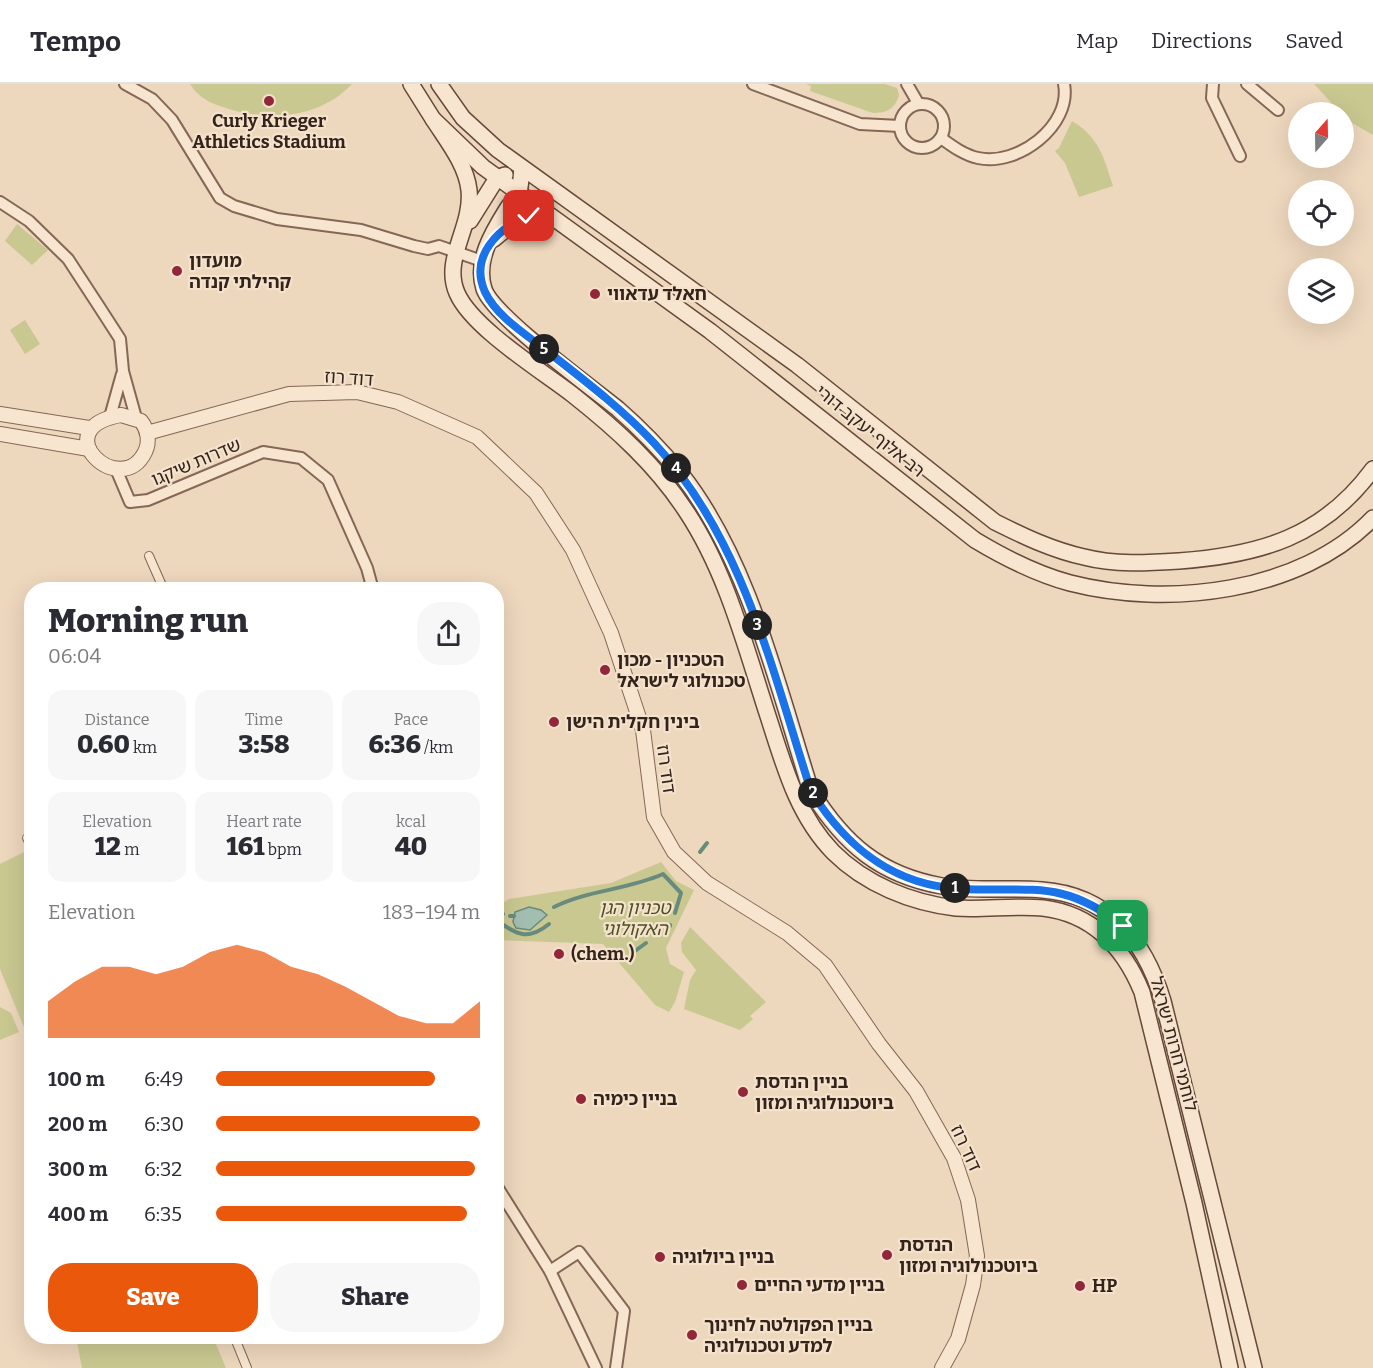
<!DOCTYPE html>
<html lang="en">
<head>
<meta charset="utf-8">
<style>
	body { margin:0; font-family:Bitter,"Noto Sans Hebrew",serif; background:#f7f7f7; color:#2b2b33; height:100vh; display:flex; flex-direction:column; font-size:22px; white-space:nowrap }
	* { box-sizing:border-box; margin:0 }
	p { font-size:20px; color:#7c7c81 }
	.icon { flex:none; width:33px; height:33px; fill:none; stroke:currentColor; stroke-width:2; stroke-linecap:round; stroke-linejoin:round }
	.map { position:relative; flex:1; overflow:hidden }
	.drawer { position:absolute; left:24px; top:498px; width:480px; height:762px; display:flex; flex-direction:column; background:#fff; border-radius:24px; box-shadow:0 6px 24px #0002 }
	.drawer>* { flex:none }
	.needle { width:39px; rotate:20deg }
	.tools { position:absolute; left:1288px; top:18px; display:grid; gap:12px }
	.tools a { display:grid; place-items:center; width:66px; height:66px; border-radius:50%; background:#fff; box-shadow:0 6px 24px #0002; font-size:30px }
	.pin { position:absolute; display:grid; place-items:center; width:51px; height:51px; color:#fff; margin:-26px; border-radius:12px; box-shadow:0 3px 9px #0006 }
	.km { position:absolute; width:30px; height:30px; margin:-15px; border-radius:50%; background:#222; color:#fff; font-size:16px; line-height:30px; text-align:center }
	.round { display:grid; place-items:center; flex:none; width:63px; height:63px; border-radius:24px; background:#f7f7f7 }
	.headline { display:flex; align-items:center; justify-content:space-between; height:102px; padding:0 24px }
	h1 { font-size:33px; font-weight:800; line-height:45px }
	.metrics { display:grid; grid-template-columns:repeat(3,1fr); gap:9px; height:102px; padding:6px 24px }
	.metrics div { display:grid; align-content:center; border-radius:15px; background:#f7f7f7; text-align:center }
	.metrics b { font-size:26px; font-weight:800 }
	.metrics small { font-size:16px; font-weight:400 }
	.metrics p { font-size:16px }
	.chart { height:168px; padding:12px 24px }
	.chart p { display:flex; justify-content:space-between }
	.chart svg { width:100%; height:108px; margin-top:6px; fill:#ea580c; opacity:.7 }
	.cta { display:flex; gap:12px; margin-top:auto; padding:12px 24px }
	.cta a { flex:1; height:69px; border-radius:24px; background:#ea580c; color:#fff; font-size:24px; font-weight:800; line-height:69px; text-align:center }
	.cta a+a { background:#f7f7f7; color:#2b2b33 }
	ul { padding:0 24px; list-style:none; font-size:20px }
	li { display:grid; grid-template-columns:96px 72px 1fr; align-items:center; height:45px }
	li i { height:15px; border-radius:8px; background:#ea580c }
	header { display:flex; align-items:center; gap:36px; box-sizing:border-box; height:84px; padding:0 30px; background:#fff; border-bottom:2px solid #e1e1e2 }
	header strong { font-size:28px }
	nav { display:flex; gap:33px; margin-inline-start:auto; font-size:21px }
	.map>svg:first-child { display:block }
</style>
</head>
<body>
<header>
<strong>Tempo</strong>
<nav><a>Map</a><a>Directions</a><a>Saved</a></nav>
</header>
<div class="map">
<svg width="1373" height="1284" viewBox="0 0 1373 1284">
	<rect width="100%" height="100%" fill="#edd7bd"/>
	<!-- green -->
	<g fill="#cac891">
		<path d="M190 0H352C321 33 274 37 232 26 215 21 200 16 190 0Z"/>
		<path d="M806 0H885L897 4 899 11C895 25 887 29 873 29L810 7 811 2Z"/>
		<path d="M1314 0H1373V51L1347 36 1344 28H1340Z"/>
		<path d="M1072 37C1099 53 1104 74 1113 102L1079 113 1065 79 1055 67 1059 64Z"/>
		<path d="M17 140 48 166 32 181 5 157Z"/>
		<path d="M25 236 40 260 25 270 10 246Z"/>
		<path d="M24 768 32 784V948H26L0 885V780Z"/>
		<path d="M661 778 676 797 694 806 666 864 670 880 684 888 675 918 669 928 655 921 603 860 497 856V823L509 815 611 799Z"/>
		<path d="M690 843 766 918 750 932 753 935 740 946 684 925 690 896 696 886 682 868 681 859Z"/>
		<path d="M0 923 11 929 19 948 0 956Z"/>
		<path d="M76 1253H213L226 1284H82Z"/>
	</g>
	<!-- water -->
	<path fill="#a1beb1" stroke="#688b7d" stroke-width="1.5" d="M529 823 541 826 547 831 530 846 516 844 513 838 515 828Z"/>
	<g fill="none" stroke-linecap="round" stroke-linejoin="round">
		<!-- stream -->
		<g stroke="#688b7d" stroke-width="4">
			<path d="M700 768 707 759"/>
			<path d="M554 823C588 806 627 806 663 790L681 809 675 829"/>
			<path d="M496 831 503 830"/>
			<path d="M510 832H514"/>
			<path d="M496 836C517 851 528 857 549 840"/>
			<path d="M670 842V841"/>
			<path d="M635 867 646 859"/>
		</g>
		<defs>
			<g id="pedestrian">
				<path d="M149 472 164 506"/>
				<path d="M27 754 32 763"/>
				<path d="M234 1252 247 1284"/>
			</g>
			<g id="minor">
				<path d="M125 0 152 15 172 36 220 114 234 122 277 135 361 146 414 162 428 165 439 162 482 177"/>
				<path d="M753 0 860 40 900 42"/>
				<path d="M907 0 918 19"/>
				<path d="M1213 0 1212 14 1240 72"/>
				<path d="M1247 0 1278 26"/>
				<circle cx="922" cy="42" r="22"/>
				<path d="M941 54C952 62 964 71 978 74 1017 83 1072 42 1064 0"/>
				<path d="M0 118 29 137 68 175 100 224 120 255 123 287 136 334"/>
				<path d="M110 333 122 290"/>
				<path d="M116 385 130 418 148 416 263 368 301 374 328 396 367 484 373 506"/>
				<path d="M496 1101 550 1187 596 1284"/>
				<path d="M550 1187 579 1168 624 1227 616 1284"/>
			</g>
			<g id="tertiary">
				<path d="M0 330 89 344"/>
				<path d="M121 331 141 337C148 346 150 358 145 368 121 417 43 345 121 331Z"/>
				<path d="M147 349 289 310 357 308 398 318 477 353 536 409 573 466 611 549 643 646 654 733 674 768 707 799 787 849 825 881 879 960 916 1007 954 1074 968 1116 977 1172 973 1201 958 1255 942 1284"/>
				<path d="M0 350 89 365"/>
			</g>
			<g id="secondary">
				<path d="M411 0 433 35 483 83 710 247 975 456C1005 474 1036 490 1070 499 1167 524 1301 509 1373 434"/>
				<path d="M439 0 463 34 498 66 797 281 995 438C1023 452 1052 466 1084 473 1115 481 1147 479 1179 477 1260 471 1323 453 1373 385"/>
				<path d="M433 35C447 57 466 80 469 106 473 143 442 175 457 209 472 244 542 287 573 311 616 345 656 381 686 427 726 487 745 561 767 629 783 678 796 730 833 768 865 800 911 819 956 824 985 826 1015 821 1043 824 1093 830 1124 864 1142 908L1194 1119 1230 1284"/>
				<path d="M522 84C521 92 521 104 518 111 515 116 510 120 507 125 492 149 475 177 484 205 493 232 591 303 618 325 641 345 662 367 681 390 749 476 778 604 811 707 844 760 880 791 942 802 975 808 1009 803 1042 806 1109 811 1145 857 1163 917L1254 1284"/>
				<path d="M470 137 497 94 505 91"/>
				<path d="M494 155C511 140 526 130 549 133"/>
			</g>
		</defs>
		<!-- pedestrian casing -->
		<use href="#pedestrian" stroke="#846756" stroke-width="10"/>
		<!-- minor casing -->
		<use href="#minor" stroke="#846756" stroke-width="14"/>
		<!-- tertiary casing -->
		<use href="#tertiary" stroke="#846756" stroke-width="16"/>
		<!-- secondary casing -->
		<use href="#secondary" stroke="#66493a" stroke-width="18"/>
		<!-- pedestrian -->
		<use href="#pedestrian" stroke="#f8e5cf" stroke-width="8"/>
		<!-- minor -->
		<use href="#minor" stroke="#f8e5cf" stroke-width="10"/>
		<!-- tertiary -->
		<use href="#tertiary" stroke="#f8e5cf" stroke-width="14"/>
		<!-- secondary -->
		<use href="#secondary" stroke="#f8e5cf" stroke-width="15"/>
	</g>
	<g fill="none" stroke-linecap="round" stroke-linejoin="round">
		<defs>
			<path id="route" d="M529 132C498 144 469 172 485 208 497 233 527 251 547 267 584 296 622 325 654 359 743 454 772 586 811 707 846 763 893 802 962 805 1032 808 1063 795 1123 842"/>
		</defs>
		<!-- route casing -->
		<use href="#route" stroke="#fff" stroke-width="12"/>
		<!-- route -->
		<use href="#route" stroke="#1a73e8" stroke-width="8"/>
	</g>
	<!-- markers -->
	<g fill="#922739" stroke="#f4e2cc" stroke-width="2">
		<circle cx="269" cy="17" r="6"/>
		<circle cx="177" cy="187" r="6"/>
		<circle cx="595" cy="210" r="6"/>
		<circle cx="605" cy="586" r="6"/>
		<circle cx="554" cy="638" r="6"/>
		<circle cx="559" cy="870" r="6"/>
		<circle cx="743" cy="1008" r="6"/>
		<circle cx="581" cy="1015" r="6"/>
		<circle cx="887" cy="1171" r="6"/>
		<circle cx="660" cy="1173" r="6"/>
		<circle cx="742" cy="1201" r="6"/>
		<circle cx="1080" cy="1202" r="6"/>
		<circle cx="692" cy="1251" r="6"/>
	</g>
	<g text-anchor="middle" stroke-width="4.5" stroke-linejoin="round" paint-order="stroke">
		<!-- poi labels -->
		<g font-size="18" font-weight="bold" fill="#33231b" stroke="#f4e2cc" text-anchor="start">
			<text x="269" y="43" text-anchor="middle">Curly Krieger<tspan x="269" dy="21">Athletics Stadium</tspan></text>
			<text x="189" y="183">מועדון<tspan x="189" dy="21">קהילתי קנדה</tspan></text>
			<text x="607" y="216">חאלד עדאווי</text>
			<text x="617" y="582">הטכניון - מכון<tspan x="617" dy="21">טכנולוגי לישראל</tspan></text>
			<text x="566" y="644">בינין חקלית הישן</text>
			<text x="571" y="876">(chem.)</text>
			<text x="755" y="1004">בניין הנדסת<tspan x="755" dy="21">ביוטכנולוגיה ומזון</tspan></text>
			<text x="593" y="1021">בניין כימיה</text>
			<text x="899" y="1167">הנדסת<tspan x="899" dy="21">ביוטכנולוגיה ומזון</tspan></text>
			<text x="672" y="1179">בניין ביולוגיה</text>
			<text x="754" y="1207">בניין מדעי החיים</text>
			<text x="1092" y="1208">HP</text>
			<text x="704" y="1247">בניין הפקולטה לחינוך<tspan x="704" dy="21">למדע וטכנולוגיה</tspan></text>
		</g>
		<!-- street labels -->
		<g font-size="18" fill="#33231b" stroke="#f4e2cc">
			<text transform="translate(349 294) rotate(4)" y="6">דוד רוז</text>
			<text transform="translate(870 347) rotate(39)" y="6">רב אלוף יעקב דורי</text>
			<text transform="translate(196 378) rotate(-23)" y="6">שדרות שיקגו</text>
			<text transform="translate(666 685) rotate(82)" y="6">דוד רוז</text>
			<text transform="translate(1174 960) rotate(75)" y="6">לוחמי חרות ישראל</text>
			<text transform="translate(966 1064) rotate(65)" y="6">דוד רוז</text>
		</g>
		<!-- park labels -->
		<g font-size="18" font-style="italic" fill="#4c5022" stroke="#f4e2cc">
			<text x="635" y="830">טכניון הגן<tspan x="635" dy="21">האקולוגי</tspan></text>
		</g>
	</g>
</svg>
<div class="tools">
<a><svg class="needle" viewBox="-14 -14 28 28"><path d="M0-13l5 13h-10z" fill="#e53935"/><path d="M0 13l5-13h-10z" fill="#7c7c81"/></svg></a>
<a><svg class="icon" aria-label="locate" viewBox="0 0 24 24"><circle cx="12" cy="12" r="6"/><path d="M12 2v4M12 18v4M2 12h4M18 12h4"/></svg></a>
<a><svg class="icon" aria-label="layers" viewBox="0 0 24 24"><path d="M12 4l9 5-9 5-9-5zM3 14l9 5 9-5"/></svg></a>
</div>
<div class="pin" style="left:1123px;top:842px;background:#1e9e55"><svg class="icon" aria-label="arrive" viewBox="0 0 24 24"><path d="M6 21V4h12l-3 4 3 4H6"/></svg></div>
<div class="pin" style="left:529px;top:132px;background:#d93025"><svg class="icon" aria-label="check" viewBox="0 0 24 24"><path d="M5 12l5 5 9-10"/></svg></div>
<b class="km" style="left:955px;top:804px">1</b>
<b class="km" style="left:813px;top:709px">2</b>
<b class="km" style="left:757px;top:541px">3</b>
<b class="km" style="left:676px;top:384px">4</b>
<b class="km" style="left:544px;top:265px">5</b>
<section class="drawer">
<div class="headline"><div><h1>Morning run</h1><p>06:04</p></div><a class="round"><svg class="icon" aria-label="share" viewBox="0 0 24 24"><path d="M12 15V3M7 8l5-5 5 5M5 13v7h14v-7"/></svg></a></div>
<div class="metrics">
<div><p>Distance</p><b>0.60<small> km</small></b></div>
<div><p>Time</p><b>3:58</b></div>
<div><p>Pace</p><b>6:36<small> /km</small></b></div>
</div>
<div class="metrics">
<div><p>Elevation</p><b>12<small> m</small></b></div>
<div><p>Heart rate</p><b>161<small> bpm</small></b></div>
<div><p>kcal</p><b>40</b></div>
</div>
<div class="chart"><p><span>Elevation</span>183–194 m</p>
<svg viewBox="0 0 160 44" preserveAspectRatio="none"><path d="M0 44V29L10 21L20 15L30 15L40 18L50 15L60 9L70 6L80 9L90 15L100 18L110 23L120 29L130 35L140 38L150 38L160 29V44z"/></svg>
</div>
<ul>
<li><b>100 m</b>6:49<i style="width:83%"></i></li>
<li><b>200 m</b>6:30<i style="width:100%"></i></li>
<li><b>300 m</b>6:32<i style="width:98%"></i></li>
<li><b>400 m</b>6:35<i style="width:95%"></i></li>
</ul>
<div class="cta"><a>Save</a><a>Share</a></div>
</section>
</div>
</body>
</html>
